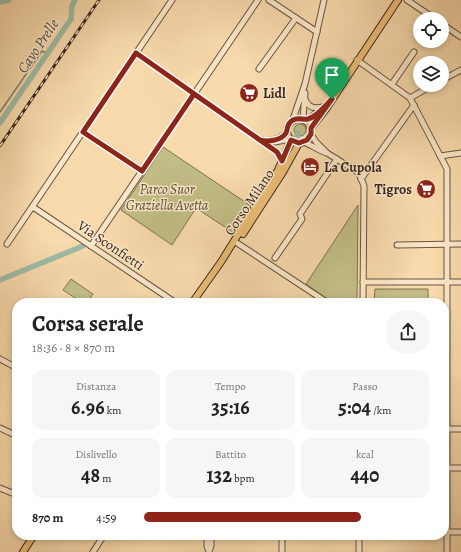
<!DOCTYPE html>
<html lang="it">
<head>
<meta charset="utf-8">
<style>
	body { margin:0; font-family:Alegreya,serif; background:#f6f6f6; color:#222; height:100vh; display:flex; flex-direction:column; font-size:15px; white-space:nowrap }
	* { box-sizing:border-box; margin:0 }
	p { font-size:13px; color:#767676 }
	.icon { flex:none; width:22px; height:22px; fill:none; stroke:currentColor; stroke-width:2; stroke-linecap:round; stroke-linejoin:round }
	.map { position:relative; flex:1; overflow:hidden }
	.side { position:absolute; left:12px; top:298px; width:437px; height:242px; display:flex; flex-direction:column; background:#fff; border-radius:16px; box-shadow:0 2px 6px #0003 }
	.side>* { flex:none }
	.controls { position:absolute; left:413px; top:12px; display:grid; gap:8px }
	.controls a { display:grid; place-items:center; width:36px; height:36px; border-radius:50%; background:#fff; box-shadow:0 2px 6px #0003; font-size:20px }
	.pin { position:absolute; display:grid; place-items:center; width:34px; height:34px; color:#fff; margin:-41px -17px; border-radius:50% 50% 50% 0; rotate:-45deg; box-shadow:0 0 4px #0007 }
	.pin .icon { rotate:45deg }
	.round { display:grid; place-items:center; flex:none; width:42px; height:42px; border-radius:16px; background:#f6f6f6 }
	.headline { display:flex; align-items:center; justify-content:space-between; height:68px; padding:0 20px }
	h1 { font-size:22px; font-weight:700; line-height:30px }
	.stats { display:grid; grid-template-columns:repeat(3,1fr); gap:6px; height:68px; padding:4px 20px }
	.stats div { display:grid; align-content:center; border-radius:10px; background:#f6f6f6; text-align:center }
	.stats b { font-size:20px; font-weight:700 }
	.stats small { font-size:11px; font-weight:400 }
	.stats p { font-size:11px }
	ul { padding:0 20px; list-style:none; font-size:13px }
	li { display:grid; grid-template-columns:64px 48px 1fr; align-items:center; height:30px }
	li i { height:10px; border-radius:5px; background:#8f2418 }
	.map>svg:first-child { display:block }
</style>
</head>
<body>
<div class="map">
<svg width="461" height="552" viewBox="0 0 461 552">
	<rect width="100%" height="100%" fill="#f8daac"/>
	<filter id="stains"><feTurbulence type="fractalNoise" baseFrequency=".005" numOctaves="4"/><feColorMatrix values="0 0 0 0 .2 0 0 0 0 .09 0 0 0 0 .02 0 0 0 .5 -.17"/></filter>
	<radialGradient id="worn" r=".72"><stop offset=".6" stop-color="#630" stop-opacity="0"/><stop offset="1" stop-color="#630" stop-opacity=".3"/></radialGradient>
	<!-- green -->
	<g fill="#c2be86" stroke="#7e7351">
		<circle cx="300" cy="130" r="6"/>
		<path d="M163 147 251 206 234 233 196 208 172 245 121 210Z"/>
		<path d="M358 205 357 303H333L306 284Z"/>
		<path d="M71 279 93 294 87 303H83L63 290Z"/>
		<path d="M375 289H428V303H374Z"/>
	</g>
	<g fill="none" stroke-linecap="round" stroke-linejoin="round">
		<!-- stream -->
		<path stroke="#76806f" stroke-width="1.5" d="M0 112 42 51 48 54"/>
		<!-- canal -->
		<g stroke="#9ebba6" stroke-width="5.5">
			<path d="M0 2 9 0"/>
			<path d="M0 123 71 19 72 6 75 0"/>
			<path d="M291 148 298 133"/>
			<path d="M0 280 83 246"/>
		</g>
		<defs>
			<g id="minor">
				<path d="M269 0 317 32"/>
				<path d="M407 0 435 19"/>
				<path d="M442 24 461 37"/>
				<path d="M136 53 277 152 282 161"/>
				<path d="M357 60 410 98 447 169V552"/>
				<path d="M259 69 296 18"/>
				<path d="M442 80 461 70"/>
				<path d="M392 84 414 52"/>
				<path d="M410 98 433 85"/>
				<path d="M305 99C308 108 315 109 323 107"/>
				<path d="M293 119 305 84 324 0"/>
				<path d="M303 119 305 93"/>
				<path d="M83 132 142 171"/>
				<path d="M311 134 316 142 327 153 359 173 364 186 363 303"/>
				<path d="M261 140C270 142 281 139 286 132"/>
				<path d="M275 142 290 139"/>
				<path d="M303 142C312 145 319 151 327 153"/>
				<path d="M440 156 461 153"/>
				<path d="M361 179 414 105"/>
				<path d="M33 207 176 303"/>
				<path d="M237 243 328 303"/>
				<path d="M7 244 172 0"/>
				<path d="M397 245 461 244"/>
				<path d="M91 246 258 0"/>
				<path d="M275 258 302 219 300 214 337 159"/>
				<path d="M363 282H461"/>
				<path d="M0 359 17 368"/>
				<path d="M0 428 17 436"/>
				<path d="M447 429H461"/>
				<path d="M447 468H461"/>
				<path d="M0 488 17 495"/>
				<path d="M447 532H461"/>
				<path d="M207 535V546L209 551 211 546V535"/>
				<path d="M93 552 104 535"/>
				<path d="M282 552V535"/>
				<path d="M359 552V535"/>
			</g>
			<g id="major">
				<circle cx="299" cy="131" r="12"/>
				<path d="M305 120 310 119 324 107"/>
				<path d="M311 128 326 109 398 0"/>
				<path d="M243 234 283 172 299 143"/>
				<path d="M192 303 221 262 278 170 291 140"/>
				<path d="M23 552 34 535"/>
			</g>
		</defs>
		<!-- minor casing -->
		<use href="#minor" stroke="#6a5440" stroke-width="7"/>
		<!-- major casing -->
		<use href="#major" stroke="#3a281c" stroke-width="8"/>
		<!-- minor -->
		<use href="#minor" stroke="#fae7c9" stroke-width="5"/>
		<!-- major -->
		<use href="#major" stroke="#ecbd76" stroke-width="6"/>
		<defs>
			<path id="rail" d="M0 146 99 0"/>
		</defs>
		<!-- rail casing -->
		<use href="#rail" stroke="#3a281c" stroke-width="3"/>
		<!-- rail -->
		<use href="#rail" stroke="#fae7c9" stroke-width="1.5" stroke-dasharray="4.5" stroke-linecap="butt"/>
	</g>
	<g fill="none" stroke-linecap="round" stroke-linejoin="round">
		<defs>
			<path id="route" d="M332 99C326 105 317 117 308 119 303 120 298 117 293 120 287 123 288 128 286 133 281 141 267 142 260 140L194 94 142 171 83 132 136 53 277 152 282 161 291 140 299 143 307 140 311 134V128L332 99"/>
		</defs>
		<!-- route casing -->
		<use href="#route" stroke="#fff" stroke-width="8"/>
		<!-- route -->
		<use href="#route" stroke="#8f2418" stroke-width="5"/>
	</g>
	<!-- icons -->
	<defs>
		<symbol id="supermarket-disc" viewBox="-11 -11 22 22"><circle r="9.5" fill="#8f2418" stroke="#fae7c9"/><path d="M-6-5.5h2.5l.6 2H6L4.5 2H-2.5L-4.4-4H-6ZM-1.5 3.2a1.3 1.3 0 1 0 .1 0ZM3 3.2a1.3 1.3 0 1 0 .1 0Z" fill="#fff"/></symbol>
		<symbol id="hotel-disc" viewBox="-11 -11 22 22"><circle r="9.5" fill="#8f2418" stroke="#fae7c9"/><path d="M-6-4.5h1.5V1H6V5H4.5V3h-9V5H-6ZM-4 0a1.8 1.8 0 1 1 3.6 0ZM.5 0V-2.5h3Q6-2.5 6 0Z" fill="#fff"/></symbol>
	</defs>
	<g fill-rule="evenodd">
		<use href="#supermarket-disc" x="238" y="82" width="22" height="22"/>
		<use href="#hotel-disc" x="299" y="156" width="22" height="22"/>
		<use href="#supermarket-disc" x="415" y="178" width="22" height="22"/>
	</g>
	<g text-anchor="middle" stroke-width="3" stroke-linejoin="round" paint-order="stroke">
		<!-- poi labels -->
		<g font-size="14" font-weight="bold" fill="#3a281c" stroke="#fae7c9" text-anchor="start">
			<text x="263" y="98">Lidl</text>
			<text x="324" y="172">La Cupola</text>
			<text x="412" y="194" text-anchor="end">Tigros</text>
		</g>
		<!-- park labels -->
		<g font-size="14" font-style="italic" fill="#5c4e36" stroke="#fae7c9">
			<text x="167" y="194">Parco Suor<tspan x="167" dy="16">Graziella Avetta</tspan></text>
		</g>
		<!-- street labels -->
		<g font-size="14" fill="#3a281c" stroke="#fae7c9">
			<text transform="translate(249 202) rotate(-56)" y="5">Corso Milano</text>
			<text transform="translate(111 245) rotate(34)" y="5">Via Sconfietti</text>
		</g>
		<!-- water labels -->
		<g font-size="15" font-style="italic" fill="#534d3e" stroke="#fae7c9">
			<text transform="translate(38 46) rotate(-56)" y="5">Cavo Prelle</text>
		</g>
	</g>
	<rect width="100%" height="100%" filter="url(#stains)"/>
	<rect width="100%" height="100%" fill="url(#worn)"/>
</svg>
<div class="controls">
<a><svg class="icon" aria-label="locate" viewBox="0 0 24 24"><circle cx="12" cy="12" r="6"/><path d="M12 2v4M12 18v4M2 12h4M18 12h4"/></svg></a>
<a><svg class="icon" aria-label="layers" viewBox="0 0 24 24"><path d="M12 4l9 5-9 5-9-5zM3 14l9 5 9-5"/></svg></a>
</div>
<div class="pin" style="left:332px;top:99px;background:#1e9e55"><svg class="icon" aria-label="arrive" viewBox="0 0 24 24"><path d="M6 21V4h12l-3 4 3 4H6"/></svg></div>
<section class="side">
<div class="headline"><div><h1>Corsa serale</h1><p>18:36 · 8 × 870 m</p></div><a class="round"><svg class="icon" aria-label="share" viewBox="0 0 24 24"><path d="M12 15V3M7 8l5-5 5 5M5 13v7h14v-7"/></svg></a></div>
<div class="stats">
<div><p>Distanza</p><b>6.96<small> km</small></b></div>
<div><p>Tempo</p><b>35:16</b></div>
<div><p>Passo</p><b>5:04<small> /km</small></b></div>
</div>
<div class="stats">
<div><p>Dislivello</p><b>48<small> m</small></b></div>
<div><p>Battito</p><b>132<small> bpm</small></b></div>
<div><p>kcal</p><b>440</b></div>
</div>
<ul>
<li><b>870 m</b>4:59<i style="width:76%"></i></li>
</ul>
</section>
</div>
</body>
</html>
